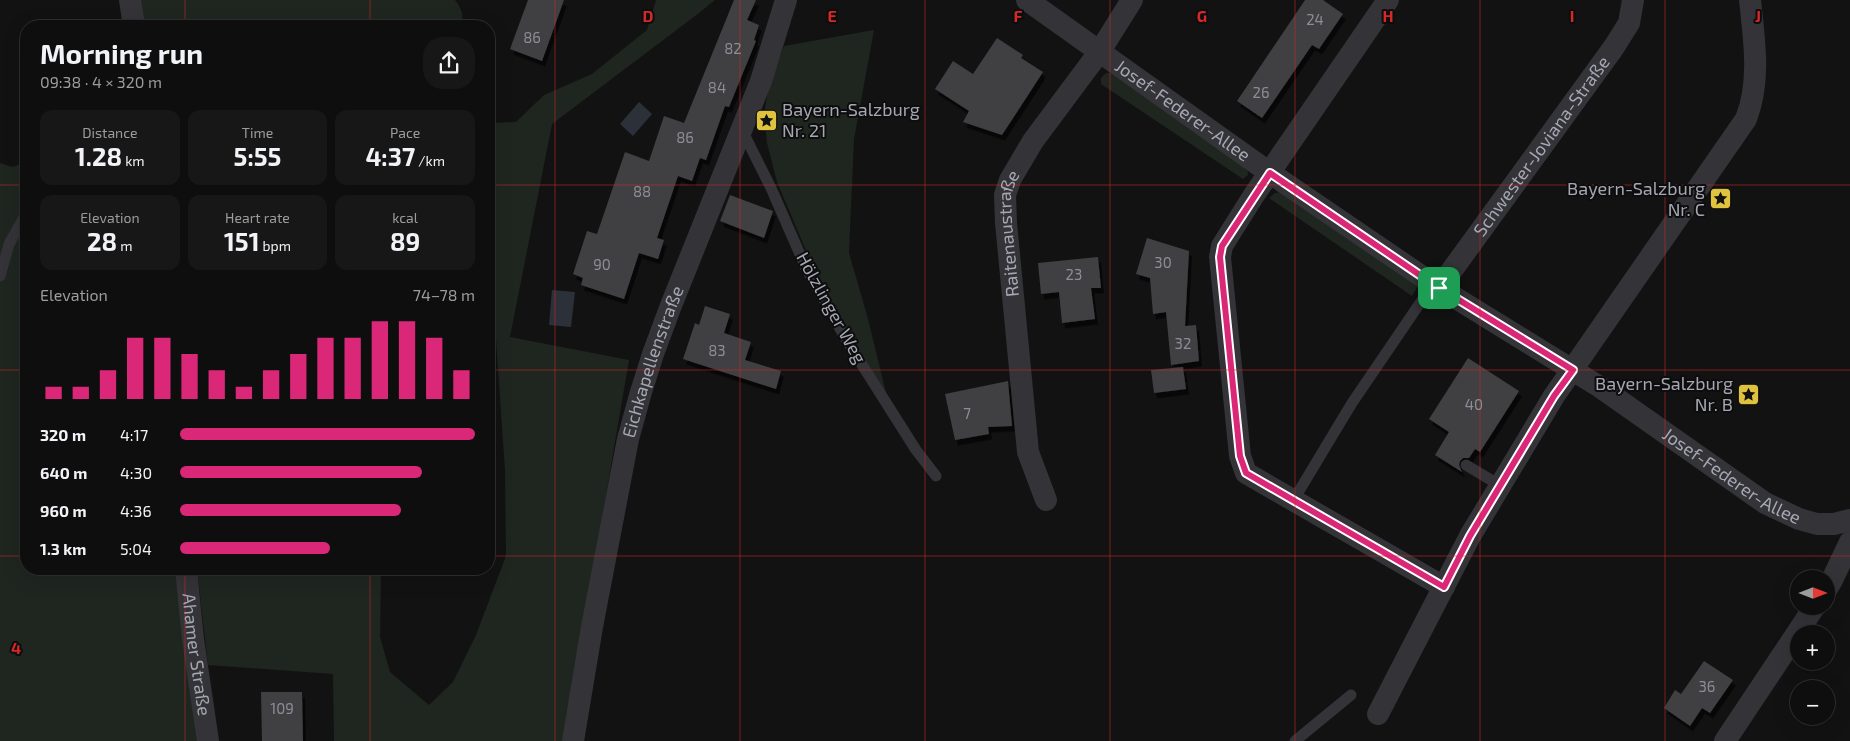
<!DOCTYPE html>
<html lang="en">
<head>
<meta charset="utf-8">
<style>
	body { margin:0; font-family:"Exo 2",sans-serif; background:#171717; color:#f1f3f6; height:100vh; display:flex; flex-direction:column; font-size:19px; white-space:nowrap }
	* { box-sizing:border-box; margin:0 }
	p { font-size:16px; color:#9b9c9e }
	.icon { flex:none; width:28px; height:28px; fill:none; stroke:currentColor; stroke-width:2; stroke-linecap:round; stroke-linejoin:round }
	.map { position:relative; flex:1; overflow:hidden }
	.sheet { position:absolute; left:20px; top:20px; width:475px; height:555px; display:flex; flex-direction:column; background:#0e0e0e; border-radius:20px; box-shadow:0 5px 20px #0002,0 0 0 1px #2e2e2e }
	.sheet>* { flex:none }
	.needle { width:32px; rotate:90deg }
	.fabs { position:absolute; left:1790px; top:570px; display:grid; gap:10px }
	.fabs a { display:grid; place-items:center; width:45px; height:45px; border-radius:50%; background:#0e0e0e; box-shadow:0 5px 20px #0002,0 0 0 1px #2e2e2e; font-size:25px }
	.pin { position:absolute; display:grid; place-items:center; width:42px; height:42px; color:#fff; margin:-21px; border-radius:10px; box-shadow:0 2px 8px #0006 }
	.round { display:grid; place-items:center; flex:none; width:52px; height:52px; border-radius:20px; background:#171717 }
	.headline { display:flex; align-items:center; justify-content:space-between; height:85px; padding:0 20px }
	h1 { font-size:28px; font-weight:700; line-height:38px }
	.metrics { display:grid; grid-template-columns:repeat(3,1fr); gap:8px; height:85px; padding:5px 20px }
	.metrics div { display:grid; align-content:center; border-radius:12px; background:#171717; text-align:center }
	.metrics b { font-size:25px; font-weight:700 }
	.metrics small { font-size:14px; font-weight:400 }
	.metrics p { font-size:14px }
	.chart { height:140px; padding:10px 20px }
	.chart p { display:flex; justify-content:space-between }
	.chart svg { width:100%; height:90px; margin-top:5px; stroke:#db2777; stroke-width:6 }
	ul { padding:0 20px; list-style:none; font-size:16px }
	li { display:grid; grid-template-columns:80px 60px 1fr; align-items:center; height:38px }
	li i { height:12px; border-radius:6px; background:#db2777 }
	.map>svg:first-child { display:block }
</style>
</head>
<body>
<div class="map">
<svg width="1850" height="741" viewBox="0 0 1850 741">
	<defs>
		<filter id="shadow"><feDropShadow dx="3" dy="5.5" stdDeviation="0" flood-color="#0009"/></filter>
	</defs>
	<rect width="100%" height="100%" fill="#121213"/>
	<!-- green -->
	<g fill="#1f2620">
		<path d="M140 0H455C462 10 464 14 461 26H144Z"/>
		<path d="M656 0H715L699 13 552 124 510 337 629 360 564 741H334L333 674 208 665 197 569H381L380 637 390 672 429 705 453 682 476 635 506 556 505 471 495 324 489 323V123L516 122 544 95 592 74 647 30Z"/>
		<path d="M874 30 854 139 849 253 867 315 887 397 822 288 777 182 767 143 764 114 768 90 784 46Z"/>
		<path d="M1106 73H1113L1247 166 1248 175 1243 179 1101 84V78Z"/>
		<path d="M0 163 12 167 26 163V569H175L197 741H0Z"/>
		<path d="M1286 192 1420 283 1412 296 1269 198 1275 193Z"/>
	</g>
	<!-- water -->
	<g fill="#2c3038">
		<path d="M639 102 652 114 633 136 620 124Z"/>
		<path d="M552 290 575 292 571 327 549 325Z"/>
	</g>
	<!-- building -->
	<g fill="#3f3f43" filter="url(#shadow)">
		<path d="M528 0H564L542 61 510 49Z"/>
		<path d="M734 0H756L747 20 759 25 754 40 756 41 729 107 725 106 706 160 700 158 692 181 678 176 657 238 664 240 658 259 639 253 624 299 581 285 583 278 573 274 587 231 597 234 625 152 649 161 664 116 684 123Z"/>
		<path d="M1305 0H1323L1343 14 1319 49 1312 45 1262 118 1237 101Z"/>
		<path d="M997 38 1023 55 1021 58 1043 72 1002 135 963 122 969 111 935 89 953 61 973 74Z"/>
		<path d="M730 195 773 211 764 238 720 221Z"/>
		<path d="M1147 238 1189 251 1185 326 1196 325 1199 361 1171 365 1166 312 1153 314 1150 278 1136 274Z"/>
		<path d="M1098 257 1101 288H1091L1095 319 1062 323 1059 292 1041 294 1038 263Z"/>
		<path d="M705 306 730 314 724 333 751 342 745 360 781 371 776 389 683 359 695 323 699 325Z"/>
		<path d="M1468 358 1519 391 1480 452 1475 449 1469 458H1463L1460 461 1459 465 1462 472 1435 455 1449 432 1429 419Z"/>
		<path d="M1183 367 1186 389 1154 393 1151 370Z"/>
		<path d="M1008 381 1012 426 988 427 989 434 955 440 945 394Z"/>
		<path d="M1704 661 1733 680 1710 713 1702 708 1690 726 1664 708 1675 690 1681 694Z"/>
		<path d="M261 692H302L303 741H262Z"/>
	</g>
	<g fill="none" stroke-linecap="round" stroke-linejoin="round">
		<!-- service -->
		<g stroke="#333338" stroke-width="11">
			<path d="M742 130 771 188 806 268 847 341 916 450 936 476"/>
			<path d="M0 276 9 244 26 214"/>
			<path d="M1466 465 1501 486"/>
			<path d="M1293 501 1352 403 1433 284"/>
			<path d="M1295 741 1351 695"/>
		</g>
		<!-- minor -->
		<g stroke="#333338" stroke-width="22">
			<path d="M130 0 134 26"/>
			<path id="s1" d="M1027 0 1270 173 1433 284 1600 387 1765 503 1799 519 1817 524H1834L1850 520"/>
			<path d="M1388 0 1254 195 1222 246 1220 257 1240 456 1246 473 1444 587"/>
			<path id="s2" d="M1439 288 1614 47 1629 23 1633 0"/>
			<path id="s3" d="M1046 500 1028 452 1006 223 1005 195 1010 180 1033 141 1100 51 1132 0"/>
			<path id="s4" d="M186 569 193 639 208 741"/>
			<path d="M1826 590 1832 580 1850 542"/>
			<path d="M1378 714 1470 536 1554 396 1746 119C1761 81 1754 39 1750 0"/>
			<path id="s5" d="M573 741 592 627 628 439 641 392 653 354 670 308 761 81 786 0"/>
			<path d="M1725 741 1815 606"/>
		</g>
	</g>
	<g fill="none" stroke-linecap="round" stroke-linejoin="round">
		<defs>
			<path id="route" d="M1270 173 1433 284 1573 370 1554 396 1470 536 1444 587 1246 473 1240 456 1220 257 1222 246Z"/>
		</defs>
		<!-- route casing -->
		<use href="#route" stroke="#fff" stroke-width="10"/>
		<!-- route -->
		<use href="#route" stroke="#db2777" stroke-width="6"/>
	</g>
	<!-- grid -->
	<path fill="none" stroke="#d62828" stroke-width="1" stroke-opacity="0.55" d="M185 0V26M370 0V26M555 0V741M740 0V741M925 0V741M1110 0V741M1295 0V741M1480 0V741M1665 0V741M0 185H26M489 185H1850M0 370H26M489 370H1850M0 556H26M489 556H1850M185 569V741M370 569V741"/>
	<!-- icons -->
	<defs>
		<symbol id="sight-square" viewBox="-11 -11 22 22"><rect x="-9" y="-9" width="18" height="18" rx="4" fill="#dfc33f" stroke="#0d0d0e"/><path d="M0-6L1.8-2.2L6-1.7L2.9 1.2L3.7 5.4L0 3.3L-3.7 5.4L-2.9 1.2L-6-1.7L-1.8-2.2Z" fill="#111"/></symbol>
	</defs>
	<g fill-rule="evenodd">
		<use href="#sight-square" x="754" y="108" width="25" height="25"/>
		<use href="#sight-square" x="1708" y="186" width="25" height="25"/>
		<use href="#sight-square" x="1736" y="382" width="25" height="25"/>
	</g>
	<g text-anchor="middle" stroke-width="4" stroke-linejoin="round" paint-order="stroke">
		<!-- number labels -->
		<g font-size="15" fill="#8c8d96">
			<text x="1315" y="25">24</text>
			<text x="532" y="43">86</text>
			<text x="733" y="54">82</text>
			<text x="717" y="93">84</text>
			<text x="1261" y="98">26</text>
			<text x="685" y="143">86</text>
			<text x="642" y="197">88</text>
			<text x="1163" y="268">30</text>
			<text x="602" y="270">90</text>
			<text x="1074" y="280">23</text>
			<text x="1183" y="349">32</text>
			<text x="717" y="356">83</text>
			<text x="1474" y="410">40</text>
			<text x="967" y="419">7</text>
			<text x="1707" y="692">36</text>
			<text x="282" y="714">109</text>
		</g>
		<!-- poi labels -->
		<g font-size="18" fill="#a5a7b2" stroke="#0d0d0e" text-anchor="end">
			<text x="782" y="116" text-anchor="start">Bayern-Salzburg<tspan x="782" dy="21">Nr. 21</tspan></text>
			<text x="1705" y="195">Bayern-Salzburg<tspan x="1705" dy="21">Nr. C</tspan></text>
			<text x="1733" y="390">Bayern-Salzburg<tspan x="1733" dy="21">Nr. B</tspan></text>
		</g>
		<!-- street labels -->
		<g font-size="18" fill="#a5a7b2" stroke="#0d0d0e">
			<text dy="6" stroke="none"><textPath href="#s1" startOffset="191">Josef-Federer-Allee</textPath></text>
			<text dy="6" stroke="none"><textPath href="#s2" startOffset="175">Schwester-Joviana-Straße</textPath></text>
			<text dy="6" stroke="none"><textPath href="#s3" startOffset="271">Raitenaustraße</textPath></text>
			<text transform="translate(831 308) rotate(61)" y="6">Hölzlinger Weg</text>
			<text dy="6" stroke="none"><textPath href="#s5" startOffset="388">Eichkapellenstraße</textPath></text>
			<text dy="6" stroke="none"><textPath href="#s1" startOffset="851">Josef-Federer-Allee</textPath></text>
			<text dy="6" stroke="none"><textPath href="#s4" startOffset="86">Ahamer Straße</textPath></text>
		</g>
	</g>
	<g font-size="16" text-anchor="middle" font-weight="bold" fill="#d62828" stroke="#0d0d0e" stroke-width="4" stroke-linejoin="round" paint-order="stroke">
		<text x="648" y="22">D</text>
		<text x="832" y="22">E</text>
		<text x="1018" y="22">F</text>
		<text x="1202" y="22">G</text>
		<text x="1388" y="22">H</text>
		<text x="1572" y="22">I</text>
		<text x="1758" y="22">J</text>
		<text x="16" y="654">4</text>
	</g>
</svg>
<div class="fabs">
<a><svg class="needle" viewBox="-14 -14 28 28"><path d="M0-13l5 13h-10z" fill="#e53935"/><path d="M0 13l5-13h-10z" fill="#9b9c9e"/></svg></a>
<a>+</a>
<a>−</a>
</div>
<div class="pin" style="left:1439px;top:288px;background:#1e9e55"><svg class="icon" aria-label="arrive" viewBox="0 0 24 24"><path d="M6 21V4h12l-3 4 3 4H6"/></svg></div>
<section class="sheet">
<div class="headline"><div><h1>Morning run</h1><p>09:38 · 4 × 320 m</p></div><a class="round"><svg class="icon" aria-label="share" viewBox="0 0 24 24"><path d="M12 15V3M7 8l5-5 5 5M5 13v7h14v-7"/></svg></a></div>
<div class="metrics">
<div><p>Distance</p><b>1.28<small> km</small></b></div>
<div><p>Time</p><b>5:55</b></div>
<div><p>Pace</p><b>4:37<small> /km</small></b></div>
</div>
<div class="metrics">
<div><p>Elevation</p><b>28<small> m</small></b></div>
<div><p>Heart rate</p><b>151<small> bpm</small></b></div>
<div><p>kcal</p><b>89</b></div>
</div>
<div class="chart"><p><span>Elevation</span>74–78 m</p>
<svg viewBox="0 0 160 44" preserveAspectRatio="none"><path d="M5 44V38M15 44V38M25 44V30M35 44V14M45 44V14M55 44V22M65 44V30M75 44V38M85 44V30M95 44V22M105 44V14M115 44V14M125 44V6M135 44V6M145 44V14M155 44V30"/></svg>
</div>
<ul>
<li><b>320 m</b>4:17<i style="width:100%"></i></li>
<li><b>640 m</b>4:30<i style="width:82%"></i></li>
<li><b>960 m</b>4:36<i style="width:75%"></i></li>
<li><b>1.3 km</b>5:04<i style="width:51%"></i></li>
</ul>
</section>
</div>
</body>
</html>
